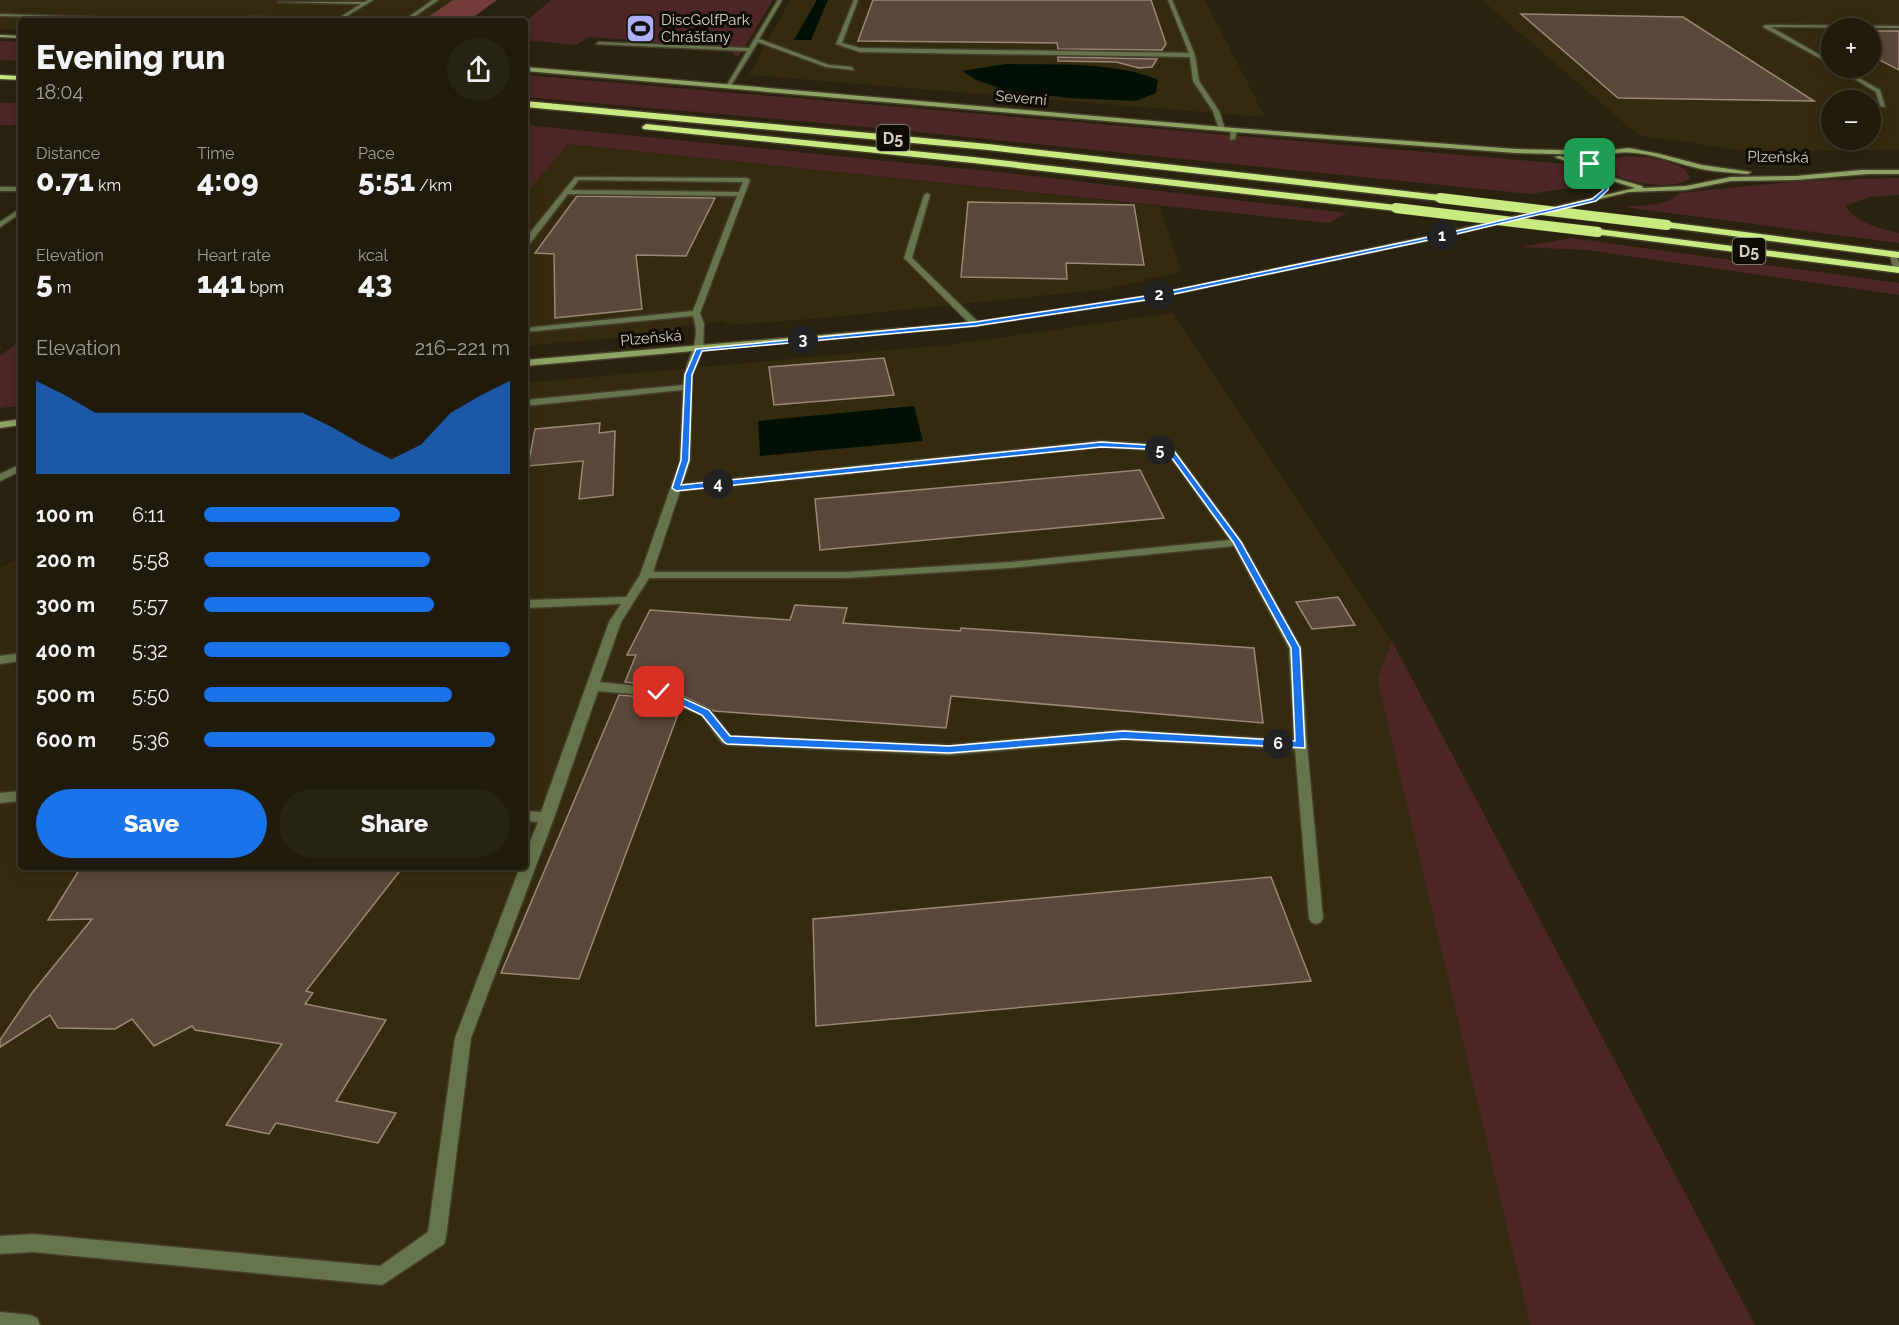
<!DOCTYPE html>
<html lang="en">
<head>
<meta charset="utf-8">
<style>
	body { margin:0; font-family:Raleway,sans-serif; background:#272313; color:#f1f3f6; height:100vh; display:flex; flex-direction:column; font-size:22px; white-space:nowrap }
	* { box-sizing:border-box; margin:0 }
	p { font-size:20px; color:#a1a19c }
	.icon { flex:none; width:33px; height:33px; fill:none; stroke:currentColor; stroke-width:2; stroke-linecap:round; stroke-linejoin:round }
	.map { position:relative; flex:1; overflow:hidden }
	.side { position:absolute; left:18px; top:18px; width:510px; height:852px; display:flex; flex-direction:column; background:#1f1a0a; border-radius:6px; box-shadow:0 3px 15px #0003,0 0 0 2px #3c382b }
	.side>* { flex:none }
	.tools { position:absolute; left:1821px; top:18px; display:grid; gap:12px }
	.tools a { display:grid; place-items:center; width:60px; height:60px; border-radius:50%; background:#1f1a0a; box-shadow:0 3px 15px #0003,0 0 0 2px #3c382b; font-size:30px }
	.pin { position:absolute; display:grid; place-items:center; width:51px; height:51px; color:#fff; margin:-26px; border-radius:12px; box-shadow:0 3px 9px #0006 }
	.km { position:absolute; width:30px; height:30px; margin:-15px; border-radius:50%; background:#222; color:#fff; font-size:16px; line-height:30px; text-align:center }
	.round { display:grid; place-items:center; flex:none; width:63px; height:63px; border-radius:32px; background:#272313 }
	.headline { display:flex; align-items:center; justify-content:space-between; height:102px; padding:0 18px }
	h1 { font-size:33px; font-weight:800; line-height:45px }
	.figures { display:grid; grid-template-columns:repeat(3,1fr); gap:9px; height:102px; padding:6px 18px }
	.figures div { display:grid; align-content:center }
	.figures b { font-size:30px; font-weight:800 }
	.figures small { font-size:16px; font-weight:400 }
	.figures p { font-size:16px }
	.chart { height:168px; padding:12px 18px }
	.chart p { display:flex; justify-content:space-between }
	.chart svg { width:100%; height:108px; margin-top:6px; fill:#1a73e8; opacity:.7 }
	.primary-button { display:flex; gap:12px; margin-top:auto; padding:12px 18px }
	.primary-button a { flex:1; height:69px; border-radius:36px; background:#1a73e8; color:#fff; font-size:24px; font-weight:800; line-height:69px; text-align:center }
	.primary-button a+a { background:#272313; color:#f1f3f6 }
	ul { padding:0 18px; list-style:none; font-size:20px }
	li { display:grid; grid-template-columns:96px 72px 1fr; align-items:center; height:45px }
	li i { height:15px; border-radius:8px; background:#1a73e8 }
	.map>svg:first-child { display:block }
</style>
</head>
<body>
<div class="map">
<svg width="1899" height="1325" viewBox="0 0 1899 1325">
	<rect width="100%" height="100%" fill="#29220e"/>
	<!-- built -->
	<g fill="#342b0f" fill-rule="evenodd">
		<path d="M0 0H453L422 21H21V30L0 29Z"/>
		<path d="M790 0H1205L1265 117 749 75Z"/>
		<path d="M1482 0H1899V150L1746 151 1638 135ZM1832 28H1870V68H1832ZM1832 100H1870V140H1832Z"/>
		<path d="M568 144 1160 206 1181 271 1108 289 823 318 729 325 722 321 682 326V332L525 346V195Z"/>
		<path d="M1173 313 1392 641 1377 679 1530 1325H0V568L21 557V867H525V383L957 344Z"/>
	</g>
	<!-- green -->
	<g fill="#4d2725">
		<path d="M551 0H773L739 56H735L732 52 650 46 657 42 589 37 576 45 525 40V22Z"/>
		<path d="M0 41 21 42V61L0 60Z"/>
		<path d="M525 75 1567 164 1582 186 1530 194 877 128 525 97Z"/>
		<rect x="0" y="103" width="21" height="22"/>
		<path d="M525 125 1008 173 1347 213 1329 223 568 144 525 195Z"/>
		<path d="M1625 156C1646 156 1668 159 1686 170L1690 178C1674 192 1616 183 1604 166L1609 159Z"/>
		<path d="M1899 178V195L1869 197 1845 206C1858 224 1879 228 1899 233V243L1624 207C1641 205 1667 207 1679 193L1801 181Z"/>
		<path d="M1571 238 1899 283V295L1587 250 1521 247Z"/>
		<path d="M21 340V406L0 408V356Z"/>
		<path d="M1392 641 1755 1325H1530L1377 679Z"/>
	</g>
	<!-- forest -->
	<path fill="#743d3a" d="M453 0H497L468 21H422Z"/>
	<!-- water -->
	<g fill="#001004">
		<path d="M817 0H828L811 40H794Z"/>
		<path d="M1006 64C1053 65 1115 61 1158 80L1156 93 1136 101 1069 98 1009 91 976 80 962 71Z"/>
		<path d="M914 406 923 441 760 456 758 421Z"/>
	</g>
	<!-- building -->
	<g fill="#5a4739" stroke="#9d8777" stroke-width="1.5">
		<path d="M873 0H1151L1166 44 1162 50 1058 49 1057 43 858 41Z"/>
		<path d="M1521 14 1683 17 1814 101 1618 98Z"/>
		<path d="M1870 31H1899V70L1870 55Z"/>
		<path d="M1058 57 1157 59 1152 67 1139 68 1116 62 1058 61Z"/>
		<path d="M577 196 715 198 686 256 636 255 642 309 555 318 554 254 535 253Z"/>
		<path d="M968 202 1134 205 1144 265 1066 263 1067 279 961 277Z"/>
		<path d="M884 358 894 395 774 405 769 367Z"/>
		<path d="M600 423 599 433 615 431 613 495 579 499 583 461 528 466 535 429Z"/>
		<path d="M1140 470 1164 518 820 550 815 499Z"/>
		<path d="M1338 597 1355 625 1312 629 1296 602Z"/>
		<path d="M795 605 847 608 843 623 960 631 961 628 1254 648 1263 723 951 696 946 728 714 711 664 687 625 682 636 655H627L650 610 790 620Z"/>
		<path d="M619 695 656 698 680 709 579 979 501 973Z"/>
		<path d="M81 867H403L306 991 313 993 305 1004 386 1020 336 1101 396 1113 378 1143 276 1123 269 1134 226 1125 282 1044 195 1030 192 1026 154 1046 132 1019 115 1029 58 1028 50 1015 0 1047V1040L32 993 92 919 48 920Z"/>
		<path d="M1271 877 1311 981 816 1026 813 919Z"/>
	</g>
	<g fill="none" stroke-linecap="round" stroke-linejoin="round">
		<defs>
			<g id="lane">
				<path d="M368 0H373L340 20 247 17 339 18 361 4 278 2H365Z"/>
				<path d="M433 0H438L408 21H403Z"/>
				<path d="M778 0H782L759 39 829 65 852 67 854 70 826 67 758 42 730 87 727 85 747 51 596 44 599 42 749 48Z"/>
				<path d="M854 0H858L842 43 860 48 1189 53 1168 0H1172L1195 55 1199 81 1219 111 1225 129 1222 131 1219 129 1213 111 1193 81 1190 57 860 52 836 44Z"/>
				<path d="M0 14 180 20 182 21 0 16Z"/>
				<path d="M1765 25 1899 26V28L1771 27 1832 62V65L1763 27Z"/>
				<path d="M1836 68H1841L1880 90 1885 107 1880 106 1876 92Z"/>
				<path d="M1234 128 1237 130 1235 139 1230 140 1231 130Z"/>
				<path d="M575 177 747 178 750 180 700 313 704 324 703 349 692 375 690 461 682 484 1101 441 1148 444 1175 451 1242 542 1301 648 1307 745 1323 918 1321 922 1316 924 1311 922 1309 918 1295 749 1123 740 949 755 727 745 722 743 702 716 657 696 598 691 554 818 471 1038 446 1237 444 1244 382 1285 33 1252 0 1254V1236L33 1234 380 1266 428 1232 455 1038 520 867H525V855L538 822 525 821V811L541 812 609 622 621 604 525 608V600L626 597 640 575 680 461 683 390 525 406V400L683 385C684 359 703 344 693 316L525 332V328L693 311 737 196 568 194 528 246H525V239ZM579 180 743 182 739 192 571 190ZM1101 447 1148 450 1169 455 1230 540 1011 562 846 572H653L680 491ZM1234 546 1289 648 1294 740 1123 730 949 745 731 736 710 710 663 689 600 682 621 622 649 578H846L1011 568Z"/>
				<path d="M927 193 930 195 912 258 978 322V326H972L904 258 924 195Z"/>
				<path d="M1889 252 1896 254 1899 263V272L1894 270Z"/>
				<path d="M21 653V661L0 664V656Z"/>
				<path d="M21 791V801L0 803V793Z"/>
				<path d="M0 1312 30 1315 37 1318 40 1325H0Z"/>
			</g>
			<g id="street">
				<rect x="0" y="187" width="21" height="4"/>
				<path d="M21 208V213L0 227V222Z"/>
				<path d="M21 464V471L0 481V474Z"/>
			</g>
			<g id="secondary">
				<path d="M0 35 21 36V38L0 37Z"/>
				<path d="M525 67 1234 128 1516 149 1603 151 1629 148 1660 154 1702 165 1751 172 1748 174C1733 173 1717 172 1701 169 1666 161 1627 141 1593 161L1594 166 1607 176 1642 186 1643 188 1686 186 1731 177 1796 176 1861 170H1899V174H1868L1796 180 1731 181 1686 190 1629 192 1448 236 1146 300 975 326 525 366V360L975 322 1146 296 1448 232 1635 188 1603 178 1595 173 1555 157 1560 156 1588 166 1587 160 1595 155 1516 153 1234 132 525 71Z"/>
				<path d="M21 419V425L0 428V422Z"/>
			</g>
			<g id="highway">
				<path d="M0 75 21 76V80L0 79Z"/>
				<path d="M525 101 988 144 1440 195 1445 198 1440 201 988 150 525 107Z"/>
				<path d="M646 124 973 157 1396 205 1401 208 1396 211 973 163 643 129 642 127Z"/>
				<path d="M1667 222 1899 252V258L1663 227 1662 225Z"/>
				<path d="M1598 229 1899 267V273L1594 234 1593 232Z"/>
			</g>
		</defs>
		<!-- lane casing -->
		<use href="#lane" stroke="#453e2b" stroke-width="3"/>
		<!-- street casing -->
		<use href="#street" stroke="#453e2b" stroke-width="3"/>
		<!-- secondary casing -->
		<use href="#secondary" stroke="#453e2b" stroke-width="3"/>
		<!-- highway casing -->
		<use href="#highway" stroke="#453e2b" stroke-width="3"/>
		<!-- lane -->
		<use href="#lane" fill="#67754d" fill-rule="evenodd"/>
		<!-- street -->
		<use href="#street" fill="#67754d" fill-rule="evenodd"/>
		<!-- secondary -->
		<use href="#secondary" fill="#8ea463" fill-rule="evenodd"/>
		<!-- highway -->
		<use href="#highway" fill="#c8ea81" fill-rule="evenodd"/>
		<defs>
			<g id="highway-bridge">
				<path d="M1440 198 1667 225"/>
				<path d="M1396 208 1598 232"/>
			</g>
		</defs>
		<!-- highway-bridge casing -->
		<use href="#highway-bridge" stroke="#453e2b" stroke-width="11" stroke-linecap="butt"/>
		<!-- highway-bridge -->
		<use href="#highway-bridge" stroke="#c8ea81" stroke-width="10"/>
	</g>
	<!-- route -->
	<path fill="#1a73e8" stroke="#fff" stroke-width="1.5" d="M1590 163 1609 183 1608 190 1596 201 1448 236 1146 300 975 326 702 351 692 375 689 460 681 485 1101 442 1148 445 1174 451 1241 542 1300 648 1305 748 1123 739 949 753 727 744 724 742 702 715 654 692 659 688 663 689 709 710 730 736 949 746 1123 731 1295 741 1291 648 1233 542 1169 454 1148 449 1101 447 676 491 672 488 681 460 685 375 696 349 975 322 1146 296 1448 233 1592 199 1603 190V183L1587 164Z"/>
	<!-- icons -->
	<defs>
		<symbol id="stadium-square" viewBox="-11 -11 22 22"><rect x="-9" y="-9" width="18" height="18" rx="4" fill="#aeaefa" stroke="#0f0c05"/><path d="M0-5a6.5 5 0 1 0 0 10a6.5 5 0 1 0 0-10ZM-3.5-1.8h7v3.6h-7Z" fill="#111"/></symbol>
	</defs>
	<g fill-rule="evenodd">
		<use href="#stadium-square" x="624" y="12" width="33" height="33"/>
	</g>
	<g text-anchor="middle" stroke-width="6" stroke-linejoin="round" paint-order="stroke">
		<!-- far-poi labels -->
		<g font-size="15" fill="#d6d2c5" stroke="#0f0c05" text-anchor="start">
			<text x="661" y="25">DiscGolfPark<tspan x="661" dy="17">Chrášťany</tspan></text>
		</g>
		<!-- far-street labels -->
		<g font-size="15" fill="#d6d2c5" stroke="#0f0c05">
			<text transform="translate(1021 98) rotate(5)" y="5">Severní</text>
			<text transform="translate(1778 157) rotate(1)" y="5">Plzeňská</text>
			<text transform="translate(651 338) rotate(-5)" y="5">Plzeňská</text>
		</g>
		<!-- shield labels -->
		<g fill="#0f0c05" stroke="#9a978b" stroke-width="1.5">
			<rect x="876.5" y="125" width="33" height="26" rx="4.5"/>
			<rect x="1732.5" y="238" width="33" height="26" rx="4.5"/>
		</g>
		<g font-size="16" font-weight="bold" fill="#d6d2c5">
			<text x="893" y="144">D5</text>
			<text x="1749" y="257">D5</text>
		</g>
	</g>
</svg>
<div class="tools">
<a>+</a>
<a>−</a>
</div>
<div class="pin" style="left:1590px;top:164px;background:#1e9e55"><svg class="icon" aria-label="arrive" viewBox="0 0 24 24"><path d="M6 21V4h12l-3 4 3 4H6"/></svg></div>
<div class="pin" style="left:659px;top:692px;background:#d93025"><svg class="icon" aria-label="check" viewBox="0 0 24 24"><path d="M5 12l5 5 9-10"/></svg></div>
<b class="km" style="left:1442px;top:236px">1</b>
<b class="km" style="left:1159px;top:295px">2</b>
<b class="km" style="left:803px;top:340px">3</b>
<b class="km" style="left:718px;top:484px">4</b>
<b class="km" style="left:1160px;top:450px">5</b>
<b class="km" style="left:1278px;top:744px">6</b>
<section class="side">
<div class="headline"><div><h1>Evening run</h1><p>18:04</p></div><a class="round"><svg class="icon" aria-label="share" viewBox="0 0 24 24"><path d="M12 15V3M7 8l5-5 5 5M5 13v7h14v-7"/></svg></a></div>
<div class="figures">
<div><p>Distance</p><b>0.71<small> km</small></b></div>
<div><p>Time</p><b>4:09</b></div>
<div><p>Pace</p><b>5:51<small> /km</small></b></div>
</div>
<div class="figures">
<div><p>Elevation</p><b>5<small> m</small></b></div>
<div><p>Heart rate</p><b>141<small> bpm</small></b></div>
<div><p>kcal</p><b>43</b></div>
</div>
<div class="chart"><p><span>Elevation</span>216–221 m</p>
<svg viewBox="0 0 160 44" preserveAspectRatio="none"><path d="M0 44V6L10 12L20 19L30 19L40 19L50 19L60 19L70 19L80 19L90 19L100 25L110 32L120 38L130 32L140 19L150 12L160 6V44z"/></svg>
</div>
<ul>
<li><b>100 m</b>6:11<i style="width:64%"></i></li>
<li><b>200 m</b>5:58<i style="width:74%"></i></li>
<li><b>300 m</b>5:57<i style="width:75%"></i></li>
<li><b>400 m</b>5:32<i style="width:100%"></i></li>
<li><b>500 m</b>5:50<i style="width:81%"></i></li>
<li><b>600 m</b>5:36<i style="width:95%"></i></li>
</ul>
<div class="primary-button"><a>Save</a><a>Share</a></div>
</section>
</div>
</body>
</html>
